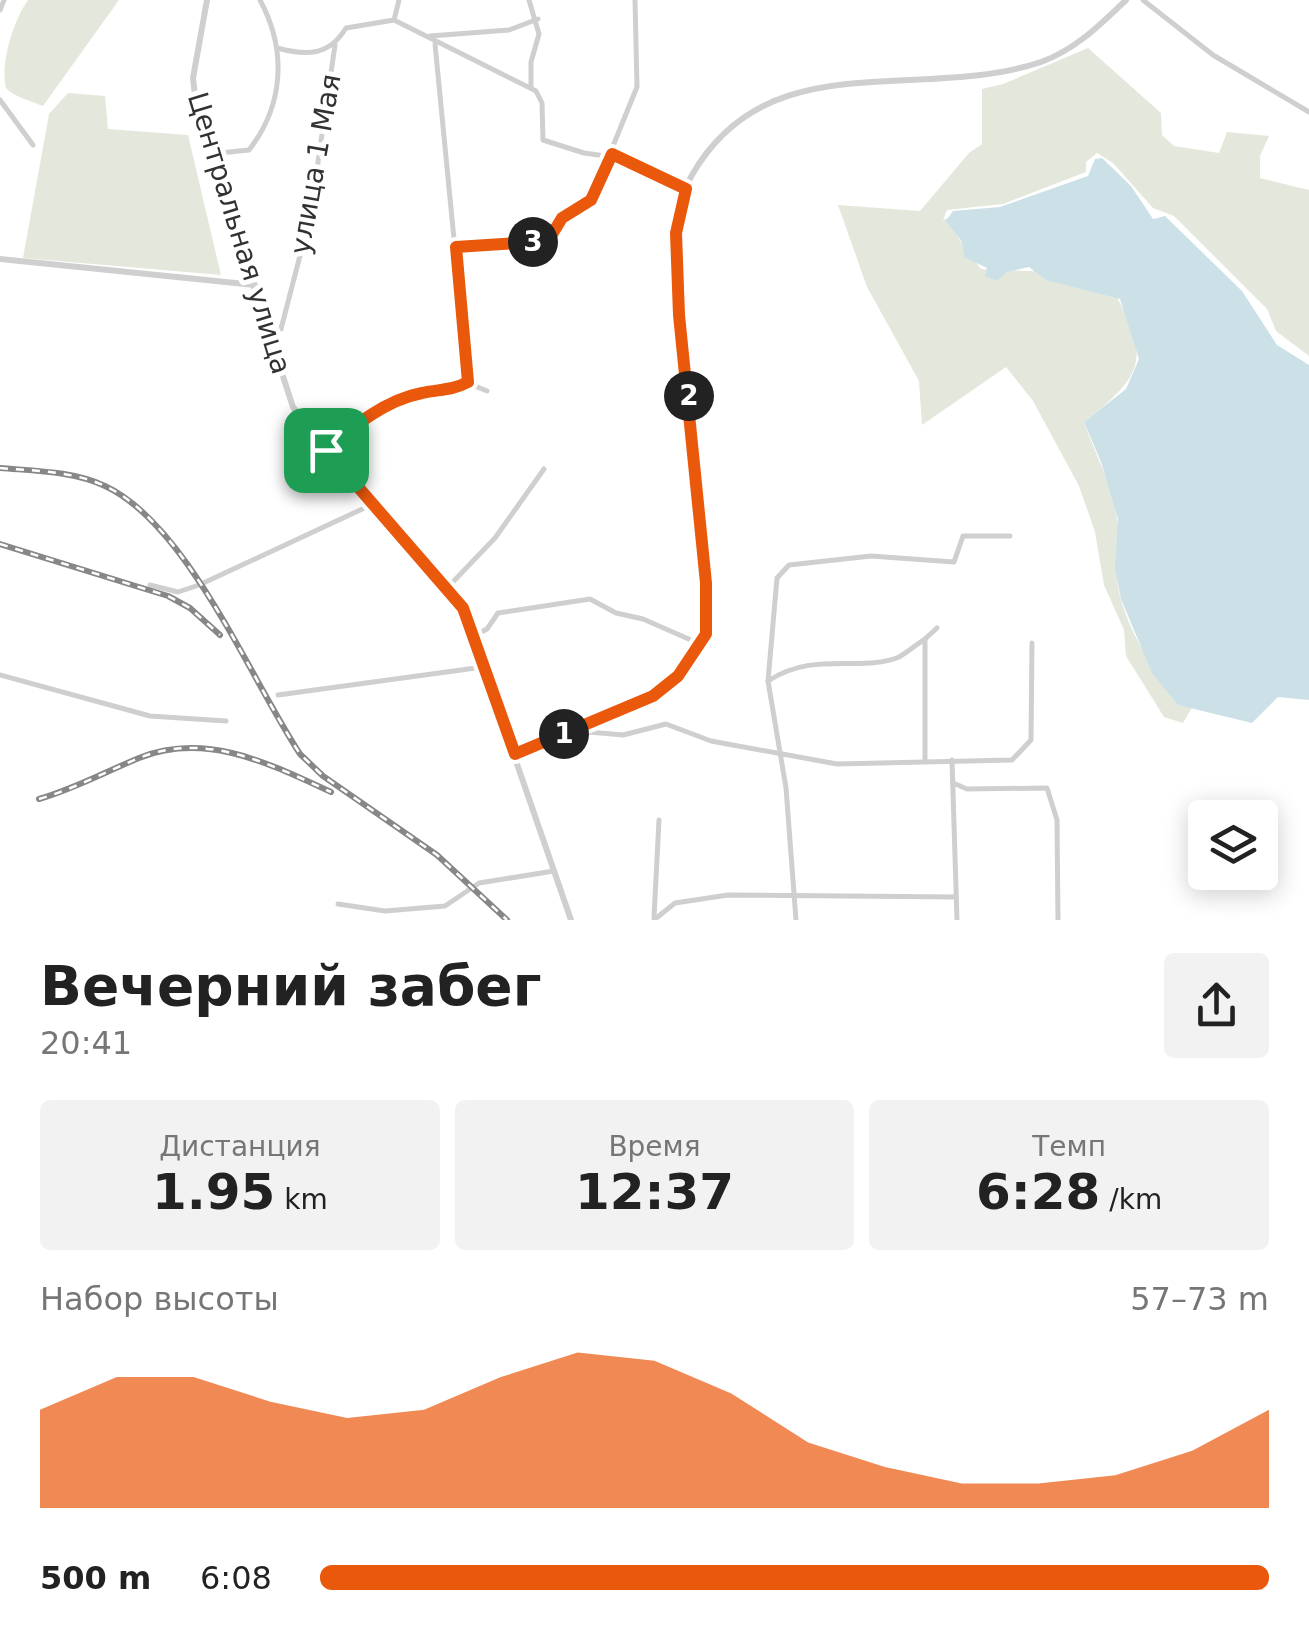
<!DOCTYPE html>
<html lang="ru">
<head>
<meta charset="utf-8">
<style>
	body { margin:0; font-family:"DejaVu Sans",sans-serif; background:#f2f2f2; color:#222; height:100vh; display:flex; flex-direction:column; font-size:38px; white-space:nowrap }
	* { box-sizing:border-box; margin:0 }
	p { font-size:32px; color:#767676 }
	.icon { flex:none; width:55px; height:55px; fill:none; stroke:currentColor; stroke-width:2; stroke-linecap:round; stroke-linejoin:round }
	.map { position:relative; height:920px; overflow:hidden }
	.side { display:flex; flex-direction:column; background:#fff; flex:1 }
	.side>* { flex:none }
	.buttons { position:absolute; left:1188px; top:800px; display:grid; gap:20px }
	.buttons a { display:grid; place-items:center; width:90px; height:90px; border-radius:10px; background:#fff; box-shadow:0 5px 25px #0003; font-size:50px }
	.pin { position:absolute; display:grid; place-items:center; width:85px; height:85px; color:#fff; margin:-42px; border-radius:20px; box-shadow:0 5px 15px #0006 }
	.km { position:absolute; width:50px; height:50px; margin:-25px; border-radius:50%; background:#222; color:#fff; font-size:28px; line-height:50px; text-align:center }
	.round { display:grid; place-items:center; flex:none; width:105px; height:105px; border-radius:10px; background:#f2f2f2 }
	.headline { display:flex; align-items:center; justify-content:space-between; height:170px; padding:0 40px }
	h1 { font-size:55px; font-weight:700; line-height:75px }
	.metrics { display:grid; grid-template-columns:repeat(3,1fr); gap:15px; height:170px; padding:10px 40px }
	.metrics div { display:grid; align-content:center; border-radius:10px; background:#f2f2f2; text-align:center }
	.metrics b { font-size:50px; font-weight:700 }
	.metrics small { font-size:28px; font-weight:400 }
	.metrics p { font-size:28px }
	.chart { height:280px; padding:20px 40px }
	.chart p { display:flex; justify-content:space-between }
	.chart svg { width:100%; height:180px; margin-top:10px; fill:#ea580c; opacity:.7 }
	ul { padding:0 40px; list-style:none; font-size:32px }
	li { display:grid; grid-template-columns:160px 120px 1fr; align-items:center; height:75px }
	li i { height:25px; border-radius:12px; background:#ea580c }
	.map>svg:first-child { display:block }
</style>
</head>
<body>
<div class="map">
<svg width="1309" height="920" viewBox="0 0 1309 920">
	<rect width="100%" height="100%" fill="#fff"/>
	<!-- green -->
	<g fill="#e4e8dc">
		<path d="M28 0H119L43 106C31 101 14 97 6 88 0 64 13 21 28 0Z"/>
		<path d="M1088 48 1161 113 1162 135 1174 146 1219 153 1227 132 1269 136 1260 156V178L1309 190V356L1276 331 1267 309 1174 216 1153 208 1113 163 1097 153 1086 162V172L1003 204 947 210 943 220 953 216 957 236 981 269 1056 272 1115 294C1153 360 1140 378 1084 422 1095 454 1112 484 1117 518 1122 544 1113 569 1120 596 1132 640 1154 668 1178 705L1193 706 1183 723 1164 717 1126 656 1124 630 1104 585 1095 532 1079 486 1033 401 1006 367 922 425 919 381 867 287 838 205 920 211 969 153 982 144V89L1003 84Z"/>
		<path d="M68 93 105 96 108 129 188 135 221 275 23 258 49 114Z"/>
	</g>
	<!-- water -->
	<path fill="#cbe1e7" d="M1102 158 1131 186 1153 219 1165 216 1242 291 1277 345 1309 365V700L1278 697 1252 723 1178 705 1152 673 1121 599 1115 568 1118 519 1101 462 1084 422 1126 389 1139 359 1120 299 1046 280 1029 267 1007 272 997 281 985 276 987 268 964 257 962 242 946 221 953 211 1000 207 1088 176 1095 159Z"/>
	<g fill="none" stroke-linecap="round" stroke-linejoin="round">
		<!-- minor -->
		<g stroke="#cfcfcf" stroke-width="5">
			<path d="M529 0 539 34 531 62V87"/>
			<path d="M1143 0 1213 55 1309 112"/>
			<path d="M0 10 4 0"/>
			<path d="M394 20 399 0"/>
			<path d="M430 36 509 30 538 19"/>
			<path d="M435 44 468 383"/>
			<path d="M277 48C307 56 329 56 346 28L394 20 536 91 542 103 543 140 584 153 627 159 687 189"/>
			<path d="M0 100 33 145"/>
			<path d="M210 154 249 150C284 105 287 50 260 0"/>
			<path d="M456 247 548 241 562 218 591 200 637 87 635 0"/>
			<path d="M271 336 281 329 310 217 335 45"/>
			<path d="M326 450C354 426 385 400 422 393 439 389 451 391 468 383L487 391"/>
			<path d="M150 585 178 592 199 585 373 504"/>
			<path d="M448 587 495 538 544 469"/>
			<path d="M476 635 487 629 498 613 590 599 616 613 643 619 700 644"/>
			<path d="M0 675 150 716 226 721"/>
			<path d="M768 681C815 650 861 673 899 657 908 652 917 644 925 639"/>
			<path d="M278 695 483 667"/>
			<path d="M577 731 623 735 666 724 711 741 837 764 1012 760 1031 740 1032 643"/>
			<path d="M925 760V639L937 628"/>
			<path d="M952 760 957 920"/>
			<path d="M953 783 967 789 1047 788 1057 820 1058 920"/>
			<path d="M338 904 385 911 445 906 479 883 554 871"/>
			<path d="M654 917 659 820"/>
			<path d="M654 920 675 903 728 895 955 897"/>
			<path d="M796 920 786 788 768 681 777 578 789 565 871 556 954 562 963 536H1010"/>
		</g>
		<!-- tertiary -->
		<g stroke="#cfcfcf" stroke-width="6">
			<path d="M207 0 193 78 197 113 293 407 463 608 571 920"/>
			<path d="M0 259 255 285"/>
			<path d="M515 754C553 738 652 704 678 677 687 667 703 646 706 632 711 607 706 575 703 549 700 512 698 474 693 436 686 365 655 240 692 175 769 41 919 103 1041 62 1075 50 1101 24 1126 0"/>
		</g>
		<defs>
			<g id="rail">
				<path d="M0 468C35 471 73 471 105 486 187 524 249 676 300 754L323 776 437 855 507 920"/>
				<path d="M0 544 168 596 190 608 220 635"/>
				<path d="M39 799C74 789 105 772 139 758 206 731 270 764 331 792"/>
			</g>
		</defs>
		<!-- rail casing -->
		<use href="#rail" stroke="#878787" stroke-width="6"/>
		<!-- rail -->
		<use href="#rail" stroke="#fff" stroke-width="2.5" stroke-dasharray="8" stroke-linecap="butt"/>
	</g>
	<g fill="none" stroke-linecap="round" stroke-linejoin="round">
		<defs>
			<path id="route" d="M612 154 686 189 676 233 679 315 706 583V634L678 676 653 696 515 754 463 608 326 450C354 426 385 400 422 393 439 389 451 391 468 382L456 247 548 241 562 218 591 200Z"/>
		</defs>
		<!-- route casing -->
		<use href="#route" stroke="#fff" stroke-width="20"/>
		<!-- route -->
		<use href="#route" stroke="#ea580c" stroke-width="12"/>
	</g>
	<g text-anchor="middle" stroke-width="10" stroke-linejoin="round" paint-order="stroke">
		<!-- street labels -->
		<g font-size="28" fill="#323232" stroke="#fff">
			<text transform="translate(315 164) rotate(-80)" y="10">улица 1 Мая</text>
			<text transform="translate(240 233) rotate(73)" y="10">Центральная улица</text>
		</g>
	</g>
</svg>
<div class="buttons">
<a><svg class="icon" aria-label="layers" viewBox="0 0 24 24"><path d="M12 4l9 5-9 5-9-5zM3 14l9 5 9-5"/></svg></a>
</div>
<div class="pin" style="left:326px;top:450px;background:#1e9e55"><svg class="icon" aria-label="arrive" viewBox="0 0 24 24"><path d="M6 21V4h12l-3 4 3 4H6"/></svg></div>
<b class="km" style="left:564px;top:734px">1</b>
<b class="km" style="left:689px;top:396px">2</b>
<b class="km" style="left:533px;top:242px">3</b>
</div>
<section class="side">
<div class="headline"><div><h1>Вечерний забег</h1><p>20:41</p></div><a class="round"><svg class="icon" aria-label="share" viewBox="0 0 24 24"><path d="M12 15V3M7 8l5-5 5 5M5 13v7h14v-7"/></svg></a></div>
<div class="metrics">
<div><p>Дистанция</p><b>1.95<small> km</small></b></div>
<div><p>Время</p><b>12:37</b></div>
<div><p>Темп</p><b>6:28<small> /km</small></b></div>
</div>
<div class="chart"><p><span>Набор высоты</span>57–73 m</p>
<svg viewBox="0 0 160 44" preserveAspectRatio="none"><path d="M0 44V20L10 12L20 12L30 18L40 22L50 20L60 12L70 6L80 8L90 16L100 28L110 34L120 38L130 38L140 36L150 30L160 20V44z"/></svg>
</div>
<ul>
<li><b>500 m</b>6:08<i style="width:100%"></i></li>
</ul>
</section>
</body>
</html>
